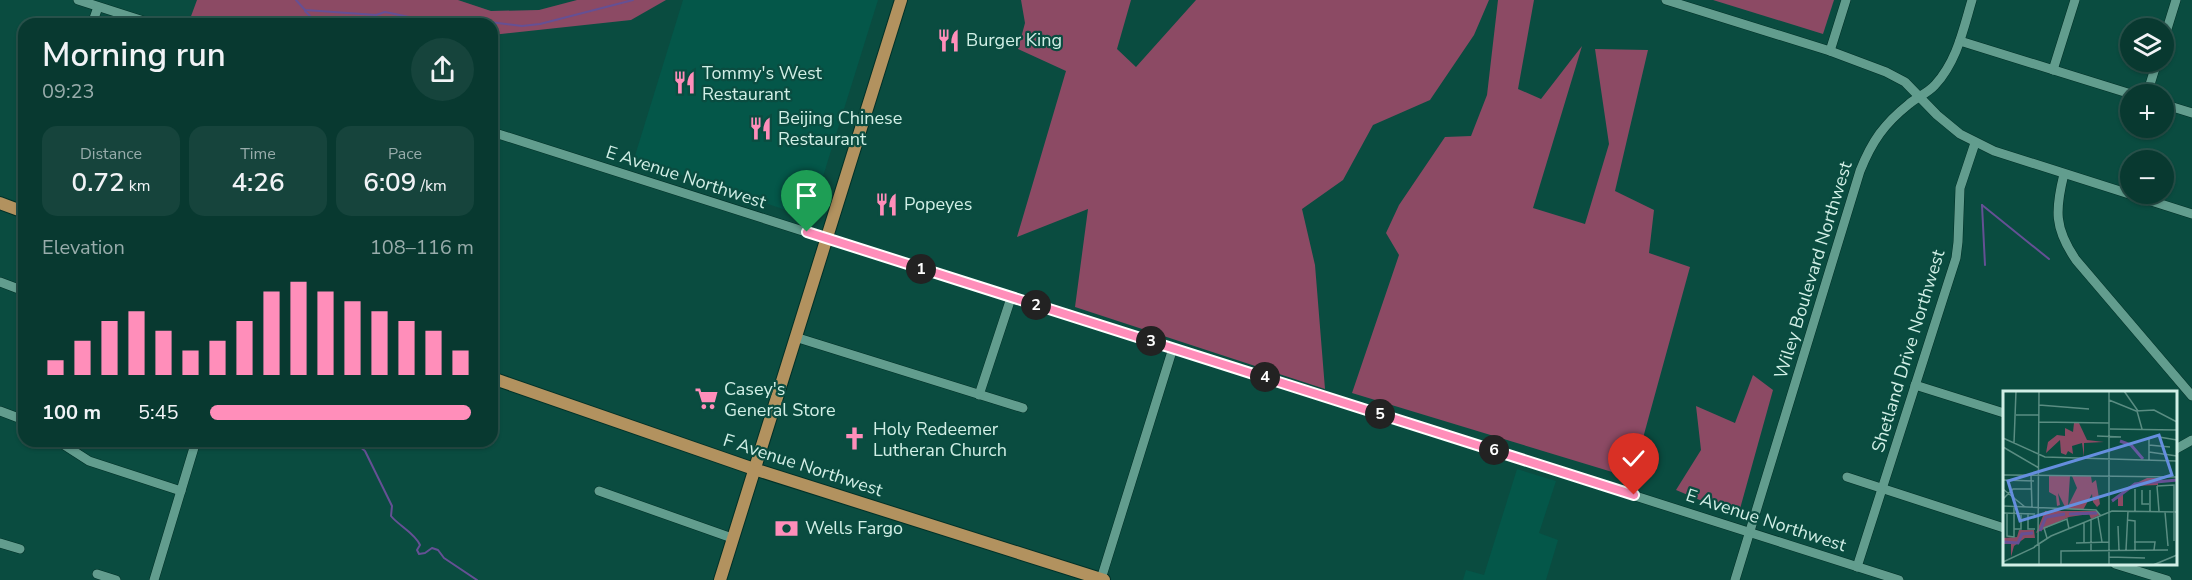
<!DOCTYPE html>
<html lang="en">
<head>
<meta charset="utf-8">
<style>
	body { margin:0; font-family:"Nunito Sans",sans-serif; background:#16443c; color:#f1f3f6; height:100vh; display:flex; flex-direction:column; font-size:22px; white-space:nowrap }
	* { box-sizing:border-box; margin:0 }
	p { font-size:20px; color:#98acab }
	.icon { flex:none; width:33px; height:33px; fill:none; stroke:currentColor; stroke-width:2; stroke-linecap:round; stroke-linejoin:round }
	.map { position:relative; flex:1; overflow:hidden }
	.side { position:absolute; left:18px; top:18px; width:480px; height:429px; display:flex; flex-direction:column; background:#083930; border-radius:18px; box-shadow:0 2px 4px #0004,0 0 0 2px #29534c }
	.side>* { flex:none }
	.tools { position:absolute; left:2120px; top:18px; display:grid; gap:12px }
	.tools a { display:grid; place-items:center; width:54px; height:54px; border-radius:50%; background:#083930; box-shadow:0 2px 4px #0004,0 0 0 2px #29534c; font-size:30px }
	.pin { position:absolute; display:grid; place-items:center; width:51px; height:51px; color:#fff; margin:-62px -26px; border-radius:50% 50% 50% 0; rotate:-45deg; box-shadow:0 0 6px #0007 }
	.pin .icon { rotate:45deg }
	.km { position:absolute; width:30px; height:30px; margin:-15px; border-radius:50%; background:#222; color:#fff; font-size:16px; line-height:30px; text-align:center }
	.round { display:grid; place-items:center; flex:none; width:63px; height:63px; border-radius:32px; background:#16443c }
	.head { display:flex; align-items:center; justify-content:space-between; height:102px; padding:0 24px }
	h1 { font-size:33px; font-weight:600; line-height:45px }
	.figures { display:grid; grid-template-columns:repeat(3,1fr); gap:9px; height:102px; padding:6px 24px }
	.figures div { display:grid; align-content:center; border-radius:15px; background:#16443c; text-align:center }
	.figures b { font-size:26px; font-weight:600 }
	.figures small { font-size:16px; font-weight:400 }
	.figures p { font-size:16px }
	.chart { height:168px; padding:12px 24px }
	.chart p { display:flex; justify-content:space-between }
	.chart svg { width:100%; height:108px; margin-top:6px; stroke:#ff8eba; stroke-width:6 }
	ul { padding:0 24px; list-style:none; font-size:20px }
	li { display:grid; grid-template-columns:96px 72px 1fr; align-items:center; height:45px }
	li i { height:15px; border-radius:8px; background:#ff8eba }
	.map>svg:first-child { display:block }
</style>
</head>
<body>
<div class="map">
<svg width="2192" height="580" viewBox="0 0 2192 580">
	<rect width="100%" height="100%" fill="#0a4c40"/>
	<!-- built -->
	<g fill="#045749">
		<path d="M683 0H878L810 218 634 159Z"/>
		<path d="M1517 469 1556 481 1539 533 1558 540 1546 580H1463L1466 570 1484 575Z"/>
	</g>
	<!-- green -->
	<g fill="#8c4a64">
		<path d="M197 0H458L491 11 539 10 577 0H666L631 20 492 35V24H207L190 19Z"/>
		<path d="M1021 0H1131L1117 49 1136 67 1196 0H1489L1474 35 1430 100 1373 125 1343 180 1302 209 1315 265 1325 389 1075 307 1088 209 1017 237 1066 71 1018 49 1025 23Z"/>
		<path d="M1498 0H1534L1518 89 1541 99 1582 46 1533 208 1585 224 1609 144 1595 49 1648 50 1615 191 1654 210 1649 253 1690 267 1632 478 1352 393 1399 255 1386 233 1399 205 1445 137 1471 136 1487 95Z"/>
		<path d="M1713 0H1834L1823 34Z"/>
		<path d="M1753 375 1773 390 1738 516 1676 490 1701 450 1696 406 1735 423Z"/>
	</g>
	<g fill="none" stroke-linecap="round" stroke-linejoin="round">
		<!-- stream -->
		<g stroke="#655094" stroke-width="2">
			<path d="M296 0 305 10 376 15 385 12 443 24"/>
			<path d="M305 11 310 16 311 24"/>
			<path d="M462 24 481 21 522 26 540 24 633 0"/>
			<path d="M1982 205 2049 259"/>
			<path d="M1982 205 1985 265"/>
			<path d="M353 441 365 451 392 506 391 516C399 526 415 533 420 545L417 550 419 554 425 553 432 548 438 550 444 558 477 580"/>
		</g>
		<defs>
			<g id="minor">
				<path d="M78 0 153 24"/>
				<path d="M1666 0 1830 51 1886 72 1905 82 1937 115 1960 134 1994 151 2192 214"/>
				<path d="M92 24 98 7"/>
				<path d="M1960 41 2131 94"/>
				<path d="M2163 42 2176 0"/>
				<path d="M1830 51 1846 0"/>
				<path d="M2053 70 2075 0"/>
				<path d="M2147 94 2157 62"/>
				<path d="M2163 104 2192 113"/>
				<path d="M492 132 1899 580"/>
				<path d="M2064 174C2055 210 2054 228 2076 260L2192 396"/>
				<path d="M19 210 24 198"/>
				<path d="M0 282 24 291"/>
				<path d="M795 337 1023 408"/>
				<path d="M1915 385 2004 413"/>
				<path d="M979 395 1011 298"/>
				<path d="M0 411 24 420"/>
				<path d="M58 441 89 461 181 491"/>
				<path d="M2176 449 2192 440"/>
				<path d="M1847 477 2004 528"/>
				<path d="M599 491 732 538"/>
				<path d="M0 543 20 549"/>
				<path d="M2115 564 2167 580"/>
				<path d="M1857 567 1956 258 1958 242 1960 188 1975 143"/>
				<path d="M97 574 116 580"/>
				<path d="M1101 579 1173 348"/>
				<path d="M154 580 196 441"/>
				<path d="M1735 580 1860 171C1872 141 1884 124 1909 104 1917 97 1928 93 1935 85 1957 61 1963 30 1972 0"/>
			</g>
			<g id="major">
				<path d="M0 203 24 212"/>
				<path d="M492 378 754 469 1104 580"/>
				<path d="M720 580 901 0"/>
			</g>
		</defs>
		<!-- minor casing -->
		<use href="#minor" stroke="#003027" stroke-width="10"/>
		<!-- major casing -->
		<use href="#major" stroke="#003027" stroke-width="14"/>
		<!-- minor -->
		<use href="#minor" stroke="#629d8e" stroke-width="9"/>
		<!-- major -->
		<use href="#major" stroke="#b2925f" stroke-width="12"/>
	</g>
	<g fill="none" stroke-linecap="round" stroke-linejoin="round">
		<defs>
			<path id="route" d="M807 232 1634 495"/>
		</defs>
		<!-- route casing -->
		<use href="#route" stroke="#fff" stroke-width="12"/>
		<!-- route -->
		<use href="#route" stroke="#ff8eba" stroke-width="8"/>
	</g>
	<!-- icons -->
	<defs>
		<symbol id="restaurant-bare" viewBox="-9 -9 18 18"><path d="M-5-6h1v4h1v-4h1v4h1v-4h1v5L-1.5 .5V6h-2V.5L-5-1ZM5-6V6H3V1.5H1.5Q1.5-4 5-6Z" fill="#ff8eba" stroke="#0a4c40" stroke-width="2.5" paint-order="stroke"/></symbol>
		<symbol id="supermarket-bare" viewBox="-9 -9 18 18"><path d="M-6-5.5h2.5l.6 2H6L4.5 2H-2.5L-4.4-4H-6ZM-1.5 3.2a1.3 1.3 0 1 0 .1 0ZM3 3.2a1.3 1.3 0 1 0 .1 0Z" fill="#ff8eba" stroke="#0a4c40" stroke-width="2.5" paint-order="stroke"/></symbol>
		<symbol id="church-bare" viewBox="-9 -9 18 18"><path d="M-1.2-6h2.4v3.5h3.3v2.4h-3.3V6h-2.4V-.1h-3.3v-2.4h3.3Z" fill="#ff8eba" stroke="#0a4c40" stroke-width="2.5" paint-order="stroke"/></symbol>
		<symbol id="bank-bare" viewBox="-9 -9 18 18"><path d="M-6-4H6V4H-6ZM0-2.3a2.3 2.3 0 1 0 0 4.6a2.3 2.3 0 1 0 0-4.6Z" fill="#ff8eba" stroke="#0a4c40" stroke-width="2.5" paint-order="stroke"/></symbol>
	</defs>
	<g fill-rule="evenodd">
		<use href="#restaurant-bare" x="932" y="24" width="33" height="33"/>
		<use href="#restaurant-bare" x="668" y="66" width="33" height="33"/>
		<use href="#restaurant-bare" x="744" y="112" width="33" height="33"/>
		<use href="#restaurant-bare" x="870" y="188" width="33" height="33"/>
		<use href="#supermarket-bare" x="690" y="382" width="33" height="33"/>
		<use href="#church-bare" x="838" y="422" width="33" height="33"/>
		<use href="#bank-bare" x="770" y="512" width="33" height="33"/>
	</g>
	<g text-anchor="middle" stroke-width="4.5" stroke-linejoin="round" paint-order="stroke">
		<!-- poi labels -->
		<g font-size="18" fill="#d1efe6" stroke="#0a4c40" text-anchor="start">
			<text x="966" y="46">Burger King</text>
			<text x="702" y="79">Tommy's West<tspan x="702" dy="21">Restaurant</tspan></text>
			<text x="778" y="124">Beijing Chinese<tspan x="778" dy="21">Restaurant</tspan></text>
			<text x="904" y="210">Popeyes</text>
			<text x="724" y="395">Casey's<tspan x="724" dy="21">General Store</tspan></text>
			<text x="873" y="435">Holy Redeemer<tspan x="873" dy="21">Lutheran Church</tspan></text>
			<text x="805" y="534">Wells Fargo</text>
		</g>
		<!-- street labels -->
		<g font-size="18" fill="#d1efe6" stroke="#0a4c40">
			<text transform="translate(686 177) rotate(18)" y="6">E Avenue Northwest</text>
			<text transform="translate(1813 270) rotate(-73)" y="6">Wiley Boulevard Northwest</text>
			<text transform="translate(1908 351) rotate(-73)" y="6">Shetland Drive Northwest</text>
			<text transform="translate(803 465) rotate(18)" y="6">F Avenue Northwest</text>
			<text transform="translate(1766 520) rotate(18)" y="6">E Avenue Northwest</text>
		</g>
	</g>
	<!-- overview -->
	<g transform="translate(2003 391)">
		<rect width="174" height="174" fill="#0a4c40"/>
		<path d="M71 32H76L84 49 101 51 81 52V66L79 52 69 55 70 63 65 60 63 64 58 62 57 49 43 62 45 51 54 44 62 45V37L70 41ZM46 85H67L65 115 74 97 69 85H88L89 92 93 89 97 113 94 116 90 111 89 103 80 119 63 118 55 102 57 114 54 115 53 105 46 101ZM144 87H155V94L131 95 120 102V115H115V107L108 112 125 96ZM42 120H94L97 124 88 128 86 123 66 126 33 142ZM16 139H31L32 147H22L11 155 8 166V153H1V157L0 147 14 146Z" fill="#8c4a64"/>
		<path fill="none" stroke="#655094" stroke-width="3" d="M117 50 128 54 140 68M109 110 132 93 174 89M66 123 94 122M37 140 43 126 62 123M1 151 15 152 19 143 30 142"/>
		<path fill="none" stroke="#5a8d82" stroke-width="1.5" d="M121 0 135 20M106 9 133 20 151 19 174 31M36 14 86 18M134 20 139 38M13 24H36M36 31 106 32M107 38 174 39M94 45 118 46M146 46V69M156 46 174 49M0 47 42 66 174 70M11 52 13 0M146 54 167 56M0 56 36 77M146 61 174 65M0 84 174 86M28 84 29 116M0 89 31 90M154 95 171 94V150M154 95 156 120M0 98 22 116M139 99V113H146M0 108 10 98H28M0 115 93 119 98 125M147 120V99M132 121V98M162 121 165 155M0 122 32 123M4 122V145L11 146V115M25 122V138H32M95 126 99 151M124 129 132 130V159M81 132V151M115 135 116 159M11 138H18V122M44 147 41 137 64 128 66 138M131 151H152L151 159M73 152 106 151M35 153 36 0M36 153V174M31 156 48 145 109 120 174 121M123 159 125 120M88 160V129M106 166 142 167M0 171 32 156M58 174V160L165 159M106 174V0M150 174 174 164"/>
		<path fill="#658ede" fill-opacity="0.15" stroke="#658ede" stroke-width="3" d="M156 44 169 84 17 130 5 90Z"/>
		<rect width="174" height="174" fill="none" stroke="#d1efe6" stroke-width="3"/>
	</g>
</svg>
<div class="tools">
<a><svg class="icon" aria-label="layers" viewBox="0 0 24 24"><path d="M12 4l9 5-9 5-9-5zM3 14l9 5 9-5"/></svg></a>
<a>+</a>
<a>−</a>
</div>
<div class="pin" style="left:807px;top:232px;background:#1e9e55"><svg class="icon" aria-label="arrive" viewBox="0 0 24 24"><path d="M6 21V4h12l-3 4 3 4H6"/></svg></div>
<div class="pin" style="left:1634px;top:495px;background:#d93025"><svg class="icon" aria-label="check" viewBox="0 0 24 24"><path d="M5 12l5 5 9-10"/></svg></div>
<b class="km" style="left:921px;top:269px">1</b>
<b class="km" style="left:1036px;top:305px">2</b>
<b class="km" style="left:1151px;top:341px">3</b>
<b class="km" style="left:1265px;top:377px">4</b>
<b class="km" style="left:1380px;top:414px">5</b>
<b class="km" style="left:1494px;top:450px">6</b>
<section class="side">
<div class="head"><div><h1>Morning run</h1><p>09:23</p></div><a class="round"><svg class="icon" aria-label="share" viewBox="0 0 24 24"><path d="M12 15V3M7 8l5-5 5 5M5 13v7h14v-7"/></svg></a></div>
<div class="figures">
<div><p>Distance</p><b>0.72<small> km</small></b></div>
<div><p>Time</p><b>4:26</b></div>
<div><p>Pace</p><b>6:09<small> /km</small></b></div>
</div>
<div class="chart"><p><span>Elevation</span>108–116 m</p>
<svg viewBox="0 0 160 44" preserveAspectRatio="none"><path d="M5 44V38M15 44V30M25 44V22M35 44V18M45 44V26M55 44V34M65 44V30M75 44V22M85 44V10M95 44V6M105 44V10M115 44V14M125 44V18M135 44V22M145 44V26M155 44V34"/></svg>
</div>
<ul>
<li><b>100 m</b>5:45<i style="width:99%"></i></li>
</ul>
</section>
</div>
</body>
</html>
